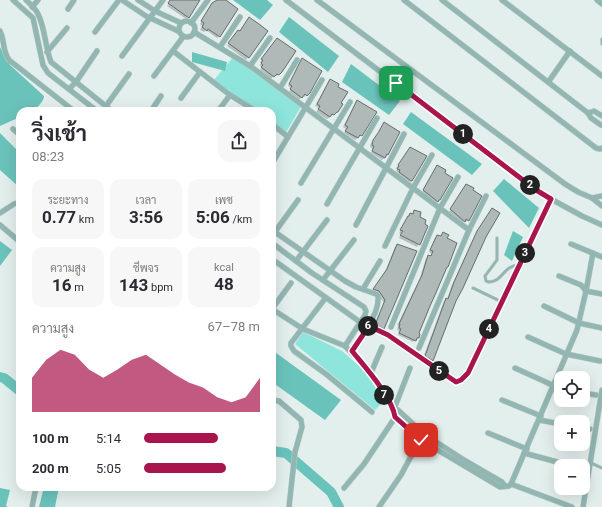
<!DOCTYPE html>
<html lang="th">
<head>
<meta charset="utf-8">
<style>
	body { margin:0; font-family:Roboto,Sarabun,sans-serif; background:#f7f7f7; color:#2b2b33; height:100vh; display:flex; flex-direction:column; font-size:15px; white-space:nowrap }
	* { box-sizing:border-box; margin:0 }
	p { font-size:13px; color:#7c7c81 }
	.icon { flex:none; width:22px; height:22px; fill:none; stroke:currentColor; stroke-width:2; stroke-linecap:round; stroke-linejoin:round }
	.map { position:relative; flex:1; overflow:hidden }
	.drawer { position:absolute; left:16px; top:107px; width:260px; height:384px; display:flex; flex-direction:column; background:#fff; border-radius:12px; box-shadow:0 4px 16px #0002 }
	.drawer>* { flex:none }
	.fabs { position:absolute; left:554px; top:371px; display:grid; gap:8px }
	.fabs a { display:grid; place-items:center; width:36px; height:36px; border-radius:8px; background:#fff; box-shadow:0 4px 16px #0002; font-size:20px }
	.pin { position:absolute; display:grid; place-items:center; width:34px; height:34px; color:#fff; margin:-17px; border-radius:8px; box-shadow:0 2px 6px #0006 }
	.km { position:absolute; width:20px; height:20px; margin:-10px; border-radius:50%; background:#222; color:#fff; font-size:11px; line-height:20px; text-align:center }
	.round { display:grid; place-items:center; flex:none; width:42px; height:42px; border-radius:12px; background:#f7f7f7 }
	.head { display:flex; align-items:center; justify-content:space-between; height:68px; padding:0 16px }
	h1 { font-size:22px; font-weight:700; line-height:30px }
	.metrics { display:grid; grid-template-columns:repeat(3,1fr); gap:6px; height:68px; padding:4px 16px }
	.metrics div { display:grid; align-content:center; border-radius:10px; background:#f7f7f7; text-align:center }
	.metrics b { font-size:17px; font-weight:700 }
	.metrics small { font-size:11px; font-weight:400 }
	.metrics p { font-size:11px }
	.chart { height:112px; padding:8px 16px }
	.chart p { display:flex; justify-content:space-between }
	.chart svg { width:100%; height:72px; margin-top:4px; fill:#a8144c; opacity:.7 }
	ul { padding:0 16px; list-style:none; font-size:13px }
	li { display:grid; grid-template-columns:64px 48px 1fr; align-items:center; height:30px }
	li i { height:10px; border-radius:5px; background:#a8144c }
	.map>svg:first-child { display:block }
</style>
</head>
<body>
<div class="map">
<svg width="602" height="507" viewBox="0 0 602 507">
	<rect width="100%" height="100%" fill="#e3efed"/>
	<!-- green -->
	<g fill="#8de5db">
		<path d="M234 56 302 105 285 134 272 125V111H254L214 80Z"/>
		<path d="M303 332 342 351 368 374 383 402 375 410 295 344Z"/>
	</g>
	<!-- water -->
	<g fill="#6ac3ba">
		<path d="M233 0H267L273 5 260 20Z"/>
		<path d="M289 17 339 56 328 72 279 32Z"/>
		<path d="M0 47 10 65 44 96C44 102 36 109 31 111 28 112 23 111 20 111V117L0 126Z"/>
		<path d="M192 52 227 62 225 71 192 62Z"/>
		<path d="M351 64 400 101 389 115 342 82Z"/>
		<path d="M411 112 482 164 472 175 403 124Z"/>
		<path d="M0 133 20 153V188L0 170Z"/>
		<path d="M504 179 539 208 529 228 493 191Z"/>
		<path d="M513 231 523 237 512 261 504 255Z"/>
		<path d="M0 241 12 250 0 266Z"/>
		<path d="M272 350 341 400 325 420 272 382Z"/>
		<path d="M44 487H59L55 507H39Z"/>
		<path d="M0 488 10 490 6 506 8 507H0Z"/>
	</g>
	<!-- shadow -->
	<g fill="#0003">
		<path d="M171 0H198L186 19 167 6Z"/>
		<path d="M223 0H225L219 36 217 38 206 30 204 32 200 30 202 26 200 24 210 6 212 3Z"/>
		<path d="M247 21 266 31 246 60 227 46Z"/>
		<path d="M275 42 279 74 276 76 274 75 271 79 260 70 262 67 259 65 262 63 260 62Z"/>
		<path d="M302 59 309 92 304 97 303 96 299 100 289 92 291 88 288 86Z"/>
		<path d="M330 80 334 114 327 119 316 112 319 108 315 106Z"/>
		<path d="M356 103 361 135 355 140 344 133 346 129 343 127Z"/>
		<path d="M376 137 388 154 382 160 371 153 373 149 370 147 371 143Z"/>
		<path d="M408 151 412 180 410 182 397 175 398 173 396 171 397 169 396 168Z"/>
		<path d="M435 169 439 200 435 203 422 193Z"/>
		<path d="M466 185 468 220 466 222 464 221 462 223 449 212Z"/>
		<path d="M415 211 419 244 417 247 399 238 401 233H399L406 219Z"/>
		<path d="M443 234 418 337 413 342 398 335 399 331 397 330 398 326H397L420 278 426 258 429 256 430 257 432 254 429 252 435 238 437 236 440 237Z"/>
		<path d="M475 235 485 236 455 300 432 361 430 363 423 358 444 301 447 299 452 285Z"/>
		<path d="M397 245 383 328 381 330 373 327 384 303 377 293 372 291 385 272 395 247Z"/>
	</g>
	<g fill="none" stroke-linecap="round" stroke-linejoin="round">
		<!-- river -->
		<g stroke="#6ac3ba" stroke-width="10">
			<path d="M0 377 4 378 20 391"/>
			<path d="M272 451 286 453 331 492 339 507"/>
		</g>
	</g>
	<!-- building -->
	<g fill="#afbab8" stroke="#646e6d">
		<path d="M170 0H200L189 18 168 3Z"/>
		<path d="M217 0H226L238 9 220 37 208 29 207 31 202 27 204 23 201 21 212 3Z"/>
		<path d="M249 17 259 24 268 31 249 58 228 43 238 30 240 31Z"/>
		<path d="M277 38 296 51 282 72 279 75 277 74 274 77 261 67 263 65 261 63 263 60 261 59Z"/>
		<path d="M302 58 322 71 310 93 307 96 305 94 302 98 290 89 292 86 289 84Z"/>
		<path d="M330 79 339 84 338 87 348 92 341 103 343 104 338 112H337L334 115 332 114 330 117 318 109 320 106 317 104Z"/>
		<path d="M357 100 377 112 362 136 360 135 358 138 345 131 348 127 345 125Z"/>
		<path d="M384 122 400 132 388 155 387 154 385 158 372 151 374 146 372 145 373 140 378 133Z"/>
		<path d="M410 147 427 156 412 181H411L399 172 400 170 397 169 399 166 398 165Z"/>
		<path d="M437 165 446 170 445 173 453 178 440 200H439L438 202 423 190Z"/>
		<path d="M466 184 474 188 473 190 482 196 469 221 466 219 465 222 450 209Z"/>
		<path d="M492 208 500 213 486 237 463 288 456 301 433 361 425 356 446 298 448 299 454 282 477 231Z"/>
		<path d="M414 210 421 212 420 217 426 220 425 224 428 226 420 245 400 235 403 231 400 230 408 216H409L410 213 413 214Z"/>
		<path d="M443 232 449 235 447 238 457 243 448 267H447L435 295 430 306 419 333 420 334 419 338H417L416 341 399 333 401 329 399 328 400 324H399L422 275 428 255 431 256 433 251 430 250 437 235 441 236Z"/>
		<path d="M397 244 417 251 384 329 375 325 385 300 379 291 373 289 387 269Z"/>
	</g>
	<g fill="none" stroke-linecap="round" stroke-linejoin="round">
		<defs>
			<g id="lane">
				<path d="M602 39V44"/>
				<path d="M497 238V260L485 276 486 281 489 282C504 281 502 266 519 265"/>
				<path d="M473 288 502 302"/>
				<path d="M591 463 602 468"/>
			</g>
			<g id="street">
				<path d="M13 0 33 18 43 65 48 73 97 111"/>
				<path d="M26 0C30 4 36 9 38 14 45 27 45 47 51 62L112 111"/>
				<path d="M122 0 146 16 178 31"/>
				<path d="M138 0 155 11 181 23"/>
				<path d="M286 0 536 190 551 199"/>
				<path d="M317 0 565 184 578 192 592 198 602 206"/>
				<path d="M404 0 596 148 600 149 602 148"/>
				<path d="M442 0 588 113 591 118 601 125"/>
				<path d="M502 0 602 76"/>
				<path d="M597 0 602 4"/>
				<path d="M32 7 38 0"/>
				<path d="M68 9 74 0"/>
				<circle cx="187" cy="29" r="8"/>
				<path d="M191 23 208 0"/>
				<path d="M0 31C5 41 2 50 9 60L74 111"/>
				<path d="M95 32 119 0"/>
				<path d="M194 32 250 66 469 230 419 348"/>
				<path d="M220 47 240 17"/>
				<path d="M173 51 230 95 256 111"/>
				<path d="M47 52 67 28"/>
				<path d="M122 56 163 0"/>
				<path d="M250 66 270 38"/>
				<path d="M154 76 183 37"/>
				<path d="M549 81 570 51"/>
				<path d="M280 88 297 60"/>
				<path d="M69 89 76 82 97 51"/>
				<path d="M181 98 200 72"/>
				<path d="M106 106 129 74"/>
				<path d="M151 111 161 96"/>
				<path d="M218 111 230 95"/>
				<path d="M588 113 594 111 602 116"/>
				<path d="M272 124 288 137"/>
				<path d="M13 129 20 135"/>
				<path d="M273 162 322 80"/>
				<path d="M272 181 273 179"/>
				<path d="M301 183 350 102"/>
				<path d="M592 198 602 196"/>
				<path d="M327 204 377 118"/>
				<path d="M0 213 14 204 20 202"/>
				<path d="M0 225 20 242"/>
				<path d="M356 225 404 134"/>
				<path d="M272 230 345 281 356 287 376 294 378 296C380 314 361 336 352 351"/>
				<path d="M469 230 486 196"/>
				<path d="M272 236 298 200"/>
				<path d="M272 243 312 273 364 307 366 311 365 315 345 346"/>
				<path d="M571 244 602 257"/>
				<path d="M385 246 413 188 432 155"/>
				<path d="M272 259 360 322 388 335 456 382 461 380 468 373 551 199 582 216 602 225"/>
				<path d="M296 261 327 220"/>
				<path d="M559 276 581 285 586 291 602 294"/>
				<path d="M323 280 354 240"/>
				<path d="M363 289 380 261"/>
				<path d="M324 300 291 343V346L294 351 326 374 372 412"/>
				<path d="M544 306 579 323 602 328"/>
				<path d="M272 309 303 329 345 346 371 373 394 409 395 417 421 440 500 487 509 486 511 484 577 330 586 291 593 253"/>
				<path d="M272 309 291 283"/>
				<path d="M391 327 440 208 458 177"/>
				<path d="M528 337 566 354 600 361"/>
				<path d="M515 368 561 389"/>
				<path d="M371 373 382 347"/>
				<path d="M583 393 596 395"/>
				<path d="M272 400 279 401 301 420 302 427 295 452 289 507"/>
				<path d="M502 400 541 416"/>
				<path d="M394 409 398 410 424 434 464 460 502 482 505 486"/>
				<path d="M394 409 410 368"/>
				<path d="M539 420 561 424"/>
				<path d="M583 428 590 429"/>
				<path d="M488 433 527 449"/>
				<path d="M524 453 572 466"/>
				<path d="M511 484 572 507"/>
				<path d="M344 488 364 464 396 416"/>
				<path d="M32 507 36 487"/>
				<path d="M379 507 401 475 422 436"/>
				<path d="M583 507 602 390"/>
			</g>
		</defs>
		<!-- lane casing -->
		<use href="#lane" stroke="#c2cccb" stroke-width="3.5"/>
		<!-- street casing -->
		<use href="#street" stroke="#c2cccb" stroke-width="6"/>
		<!-- lane -->
		<use href="#lane" stroke="#92b6b2" stroke-width="2.5"/>
		<!-- street -->
		<use href="#street" stroke="#92b6b2" stroke-width="5"/>
	</g>
	<g fill="none" stroke-linecap="round" stroke-linejoin="round">
		<defs>
			<path id="route" d="M396 83 536 190 551 199 468 373 461 380 456 382 388 335 369 326 352 351C365 367 392 397 395 417L421 440"/>
		</defs>
		<!-- route casing -->
		<use href="#route" stroke="#fff" stroke-width="8"/>
		<!-- route -->
		<use href="#route" stroke="#a8144c" stroke-width="5"/>
	</g>
</svg>
<div class="fabs">
<a><svg class="icon" aria-label="locate" viewBox="0 0 24 24"><circle cx="12" cy="12" r="6"/><path d="M12 2v4M12 18v4M2 12h4M18 12h4"/></svg></a>
<a>+</a>
<a>−</a>
</div>
<div class="pin" style="left:396px;top:83px;background:#1e9e55"><svg class="icon" aria-label="arrive" viewBox="0 0 24 24"><path d="M6 21V4h12l-3 4 3 4H6"/></svg></div>
<div class="pin" style="left:421px;top:440px;background:#d93025"><svg class="icon" aria-label="check" viewBox="0 0 24 24"><path d="M5 12l5 5 9-10"/></svg></div>
<b class="km" style="left:463px;top:134px">1</b>
<b class="km" style="left:530px;top:185px">2</b>
<b class="km" style="left:525px;top:253px">3</b>
<b class="km" style="left:489px;top:329px">4</b>
<b class="km" style="left:439px;top:371px">5</b>
<b class="km" style="left:368px;top:326px">6</b>
<b class="km" style="left:384px;top:395px">7</b>
<section class="drawer">
<div class="head"><div><h1>วิ่งเช้า</h1><p>08:23</p></div><a class="round"><svg class="icon" aria-label="share" viewBox="0 0 24 24"><path d="M12 15V3M7 8l5-5 5 5M5 13v7h14v-7"/></svg></a></div>
<div class="metrics">
<div><p>ระยะทาง</p><b>0.77<small> km</small></b></div>
<div><p>เวลา</p><b>3:56</b></div>
<div><p>เพซ</p><b>5:06<small> /km</small></b></div>
</div>
<div class="metrics">
<div><p>ความสูง</p><b>16<small> m</small></b></div>
<div><p>ชีพจร</p><b>143<small> bpm</small></b></div>
<div><p>kcal</p><b>48</b></div>
</div>
<div class="chart"><p><span>ความสูง</span>67–78 m</p>
<svg viewBox="0 0 160 44" preserveAspectRatio="none"><path d="M0 44V23L10 12L20 6L30 9L40 18L50 23L60 18L70 12L80 9L90 15L100 21L110 26L120 29L130 35L140 38L150 35L160 23V44z"/></svg>
</div>
<ul>
<li><b>100 m</b>5:14<i style="width:64%"></i></li>
<li><b>200 m</b>5:05<i style="width:71%"></i></li>
</ul>
</section>
</div>
</body>
</html>
